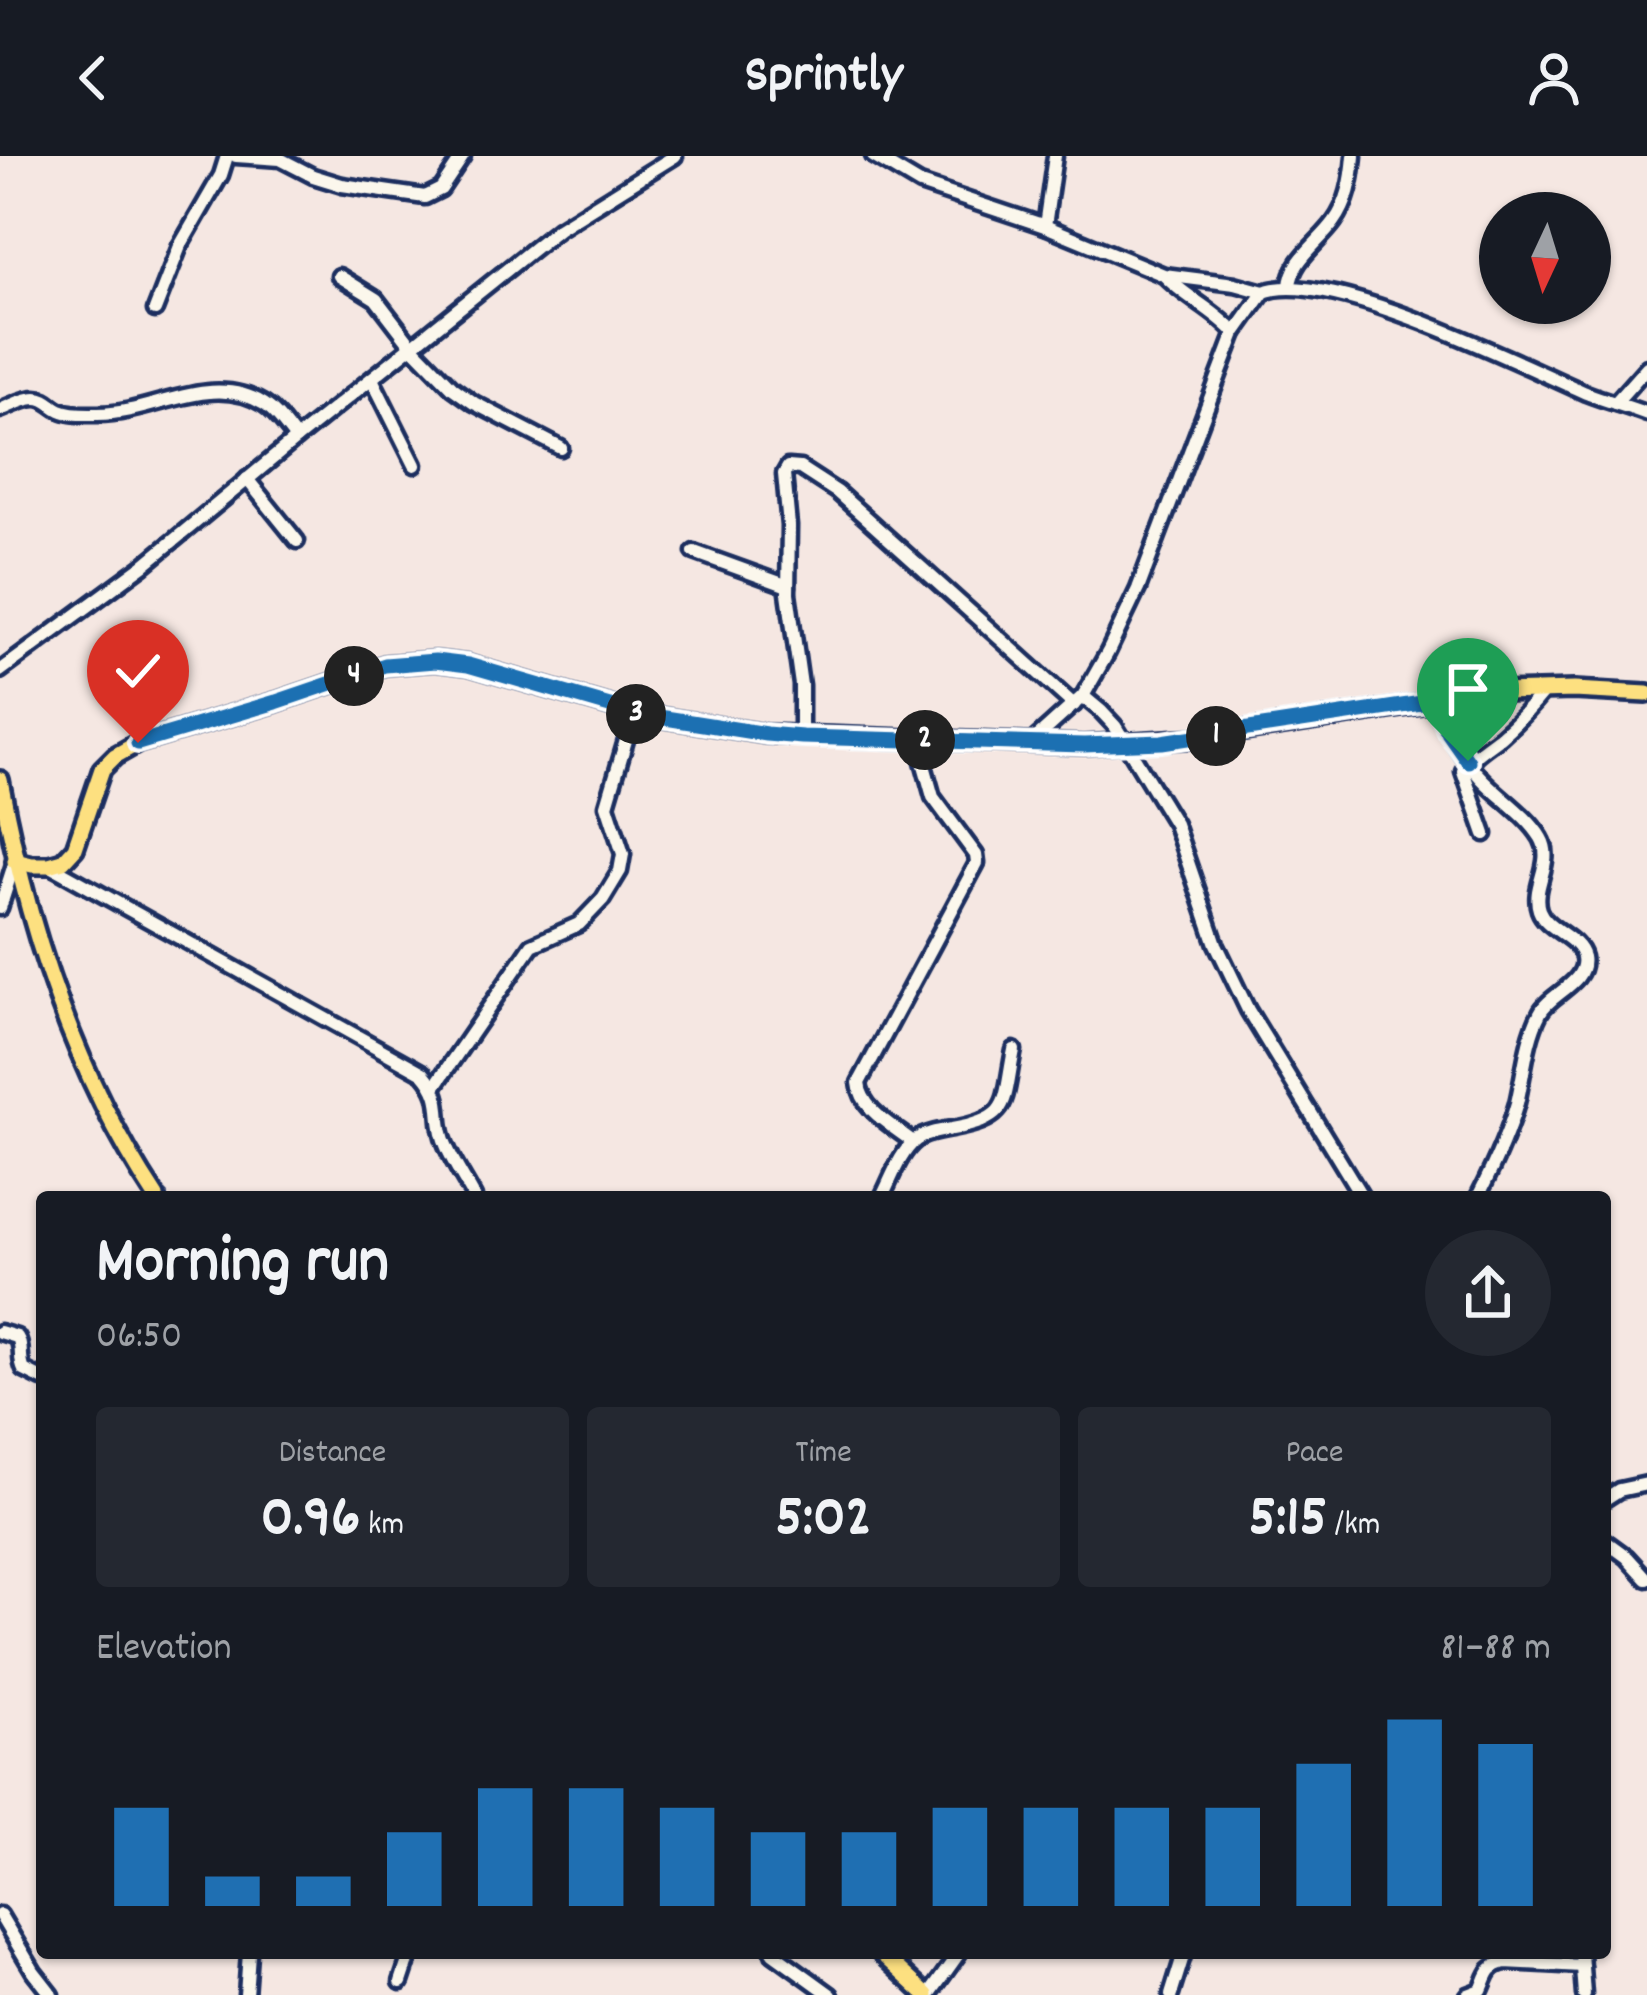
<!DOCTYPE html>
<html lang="en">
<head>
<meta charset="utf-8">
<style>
	body { margin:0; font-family:Dekko,sans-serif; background:#242831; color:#f1f3f6; height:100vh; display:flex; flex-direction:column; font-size:45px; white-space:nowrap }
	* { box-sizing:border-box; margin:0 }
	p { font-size:39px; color:#9ea1a6 }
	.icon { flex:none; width:66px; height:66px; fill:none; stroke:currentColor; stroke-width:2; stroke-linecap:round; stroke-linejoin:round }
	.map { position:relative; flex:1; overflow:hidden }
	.side { position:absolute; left:36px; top:1035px; width:1575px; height:768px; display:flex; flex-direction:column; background:#171b24; border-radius:12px; box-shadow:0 3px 9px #0004 }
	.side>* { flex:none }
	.needle { width:78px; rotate:184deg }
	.buttons { position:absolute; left:1479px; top:36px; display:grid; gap:24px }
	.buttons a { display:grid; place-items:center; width:132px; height:132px; border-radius:50%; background:#171b24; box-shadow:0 3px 9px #0004; font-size:60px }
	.pin { position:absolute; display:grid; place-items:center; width:102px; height:102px; color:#fff; margin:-123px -51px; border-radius:50% 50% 50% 0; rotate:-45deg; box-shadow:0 0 12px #0007 }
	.pin .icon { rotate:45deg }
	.km { position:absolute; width:60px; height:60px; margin:-30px; border-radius:50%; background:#222; color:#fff; font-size:33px; line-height:60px; text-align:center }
	.round { display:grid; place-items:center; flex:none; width:126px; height:126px; border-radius:63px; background:#242831 }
	.summary { display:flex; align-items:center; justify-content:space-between; height:204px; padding:0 60px }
	h1 { font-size:66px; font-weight:700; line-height:90px }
	.figures { display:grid; grid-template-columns:repeat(3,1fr); gap:18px; height:204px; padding:12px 60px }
	.figures div { display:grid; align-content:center; border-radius:12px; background:#242831; text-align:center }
	.figures b { font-size:60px; font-weight:700 }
	.figures small { font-size:33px; font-weight:400 }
	.figures p { font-size:33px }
	.chart { height:336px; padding:24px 60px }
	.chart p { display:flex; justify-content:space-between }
	.chart svg { width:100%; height:216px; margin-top:12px; stroke:#1f6fb2; stroke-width:6 }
	header { display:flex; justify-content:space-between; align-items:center; height:156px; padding:0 60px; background:#171b24; font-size:54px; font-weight:700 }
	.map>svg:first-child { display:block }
</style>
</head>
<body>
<header><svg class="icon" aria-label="back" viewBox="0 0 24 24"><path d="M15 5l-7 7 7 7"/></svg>Sprintly<svg class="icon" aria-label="person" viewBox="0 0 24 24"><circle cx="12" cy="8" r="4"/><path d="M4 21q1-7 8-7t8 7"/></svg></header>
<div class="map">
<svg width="1647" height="1839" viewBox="0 0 1647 1839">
	<rect width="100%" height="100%" fill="#f5e7e2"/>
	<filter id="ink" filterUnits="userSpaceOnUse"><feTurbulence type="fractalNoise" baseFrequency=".00833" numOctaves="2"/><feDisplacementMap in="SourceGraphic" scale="24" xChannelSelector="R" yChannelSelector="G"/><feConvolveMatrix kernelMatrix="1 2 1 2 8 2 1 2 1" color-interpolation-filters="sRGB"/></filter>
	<g filter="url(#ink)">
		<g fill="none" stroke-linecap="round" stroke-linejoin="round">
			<defs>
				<g id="minor">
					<path d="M236 0 280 3 313 20 342 29 425 41 441 33 463 0"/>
					<path d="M873 0 920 28 1045 70 1164 119 1235 128 1264 136"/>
					<path d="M1045 70 1055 0"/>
					<path d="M339 120 376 143 412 190 453 232 474 247 561 292"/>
					<path d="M1165 120C1186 142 1215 154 1235 177"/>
					<path d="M1290 131C1291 104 1319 87 1334 66 1348 47 1352 24 1354 0"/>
					<path d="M155 154 180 90 221 19 227 0"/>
					<path d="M372 223 415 309"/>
					<path d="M1615 247 1647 211"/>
					<path d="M0 254C11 250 24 242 36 242 47 242 51 250 60 254 71 259 86 258 98 258 154 258 210 215 264 248 277 256 286 271 296 283"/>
					<path d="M247 323 297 385"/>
					<path d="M694 396 788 430"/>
					<path d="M0 515 144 409 296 283 558 73 675 0"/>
					<path d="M1083 540 1101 555 1115 570 1175 668 1216 788 1248 854 1362 1041"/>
					<path d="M1434 545C1446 574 1460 600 1482 623 1500 642 1527 659 1541 682 1555 706 1531 730 1539 754 1546 774 1578 780 1583 801 1588 827 1549 838 1540 857 1526 884 1524 918 1517 947 1508 979 1493 1011 1478 1041"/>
					<path d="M801 581V529L788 437 789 370 784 318 788 311 800 312 837 336 1074 549"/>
					<path d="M1031 587 1083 540 1108 496 1138 433 1235 177 1264 136C1327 111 1521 209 1586 237 1606 245 1627 250 1647 258"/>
					<path d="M1485 678 1463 615C1472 599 1487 591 1501 580 1517 566 1531 551 1544 535"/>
					<path d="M49 709 423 917C448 945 433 960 446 989 453 1007 465 1024 474 1041"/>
					<path d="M0 752 15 705"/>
					<path d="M435 930 532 789 579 768 603 743 620 715 623 698 607 649 634 557"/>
					<path d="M913 986C893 970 861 954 859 927L977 707 976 699 933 641 917 584"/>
					<path d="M882 1041C891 1024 900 996 916 984 925 977 940 975 952 973 1012 962 1003 948 1014 894"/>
					<path d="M0 1176 17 1181C24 1192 18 1202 24 1214L42 1223"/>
					<path d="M1605 1343 1619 1334 1647 1328"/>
					<path d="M1605 1385 1627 1401 1647 1423"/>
					<path d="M0 1759 34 1816 52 1839"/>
					<path d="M773 1797 831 1839"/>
					<path d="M1581 1797 1584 1839"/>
					<path d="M401 1826 408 1805 404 1797"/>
					<path d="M246 1839 249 1797"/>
					<path d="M929 1839 959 1797"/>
					<path d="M1171 1839 1184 1797"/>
					<path d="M1468 1839 1481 1834C1488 1819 1487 1811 1505 1806L1582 1810"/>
				</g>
				<g id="major">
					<path d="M0 624C27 771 73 915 156 1041"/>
					<path d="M15 705 32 709H49L63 705 75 692 102 613 115 600 138 587 276 546 385 509 435 505 468 509 634 557 766 578 1084 589 1199 582 1501 536 1574 534 1647 538"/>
					<path d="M881 1797 926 1839"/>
				</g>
			</defs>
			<!-- minor casing -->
			<use href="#minor" stroke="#1b2f5e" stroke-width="21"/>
			<!-- major casing -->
			<use href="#major" stroke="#1b2f5e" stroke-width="24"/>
			<!-- minor -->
			<use href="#minor" stroke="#fbf7ec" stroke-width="12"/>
			<!-- major -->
			<use href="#major" stroke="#fde080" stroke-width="15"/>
		</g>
	</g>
	<g fill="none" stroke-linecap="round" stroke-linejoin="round" filter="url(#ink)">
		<defs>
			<path id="route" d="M138 587 276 546 385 509 435 505 468 509 634 557 766 578 802 581 1084 589 1162 586 1435 545 1447 575 1468 605"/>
		</defs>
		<!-- route casing -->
		<use href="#route" stroke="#fff" stroke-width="24"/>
		<!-- route -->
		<use href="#route" stroke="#1f6fb2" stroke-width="15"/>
	</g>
</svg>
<div class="buttons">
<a><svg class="needle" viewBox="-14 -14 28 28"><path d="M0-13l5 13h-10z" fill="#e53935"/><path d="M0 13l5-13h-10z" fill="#9ea1a6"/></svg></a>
</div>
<div class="pin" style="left:1468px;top:605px;background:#1e9e55"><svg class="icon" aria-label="arrive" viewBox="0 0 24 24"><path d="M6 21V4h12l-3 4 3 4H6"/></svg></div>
<div class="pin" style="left:138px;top:587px;background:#d93025"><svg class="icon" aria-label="check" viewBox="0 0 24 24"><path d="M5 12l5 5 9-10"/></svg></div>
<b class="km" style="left:1216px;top:580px">1</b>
<b class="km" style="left:925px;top:584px">2</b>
<b class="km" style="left:636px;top:558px">3</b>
<b class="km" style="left:354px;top:520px">4</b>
<section class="side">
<div class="summary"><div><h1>Morning run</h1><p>06:50</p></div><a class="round"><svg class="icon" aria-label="share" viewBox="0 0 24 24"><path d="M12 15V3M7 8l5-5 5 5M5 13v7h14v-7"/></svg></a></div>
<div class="figures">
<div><p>Distance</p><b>0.96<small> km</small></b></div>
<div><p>Time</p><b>5:02</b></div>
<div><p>Pace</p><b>5:15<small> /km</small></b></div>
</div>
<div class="chart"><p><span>Elevation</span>81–88 m</p>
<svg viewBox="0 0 160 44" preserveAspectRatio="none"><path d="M5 44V24M15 44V38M25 44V38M35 44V29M45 44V20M55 44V20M65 44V24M75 44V29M85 44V29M95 44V24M105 44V24M115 44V24M125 44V24M135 44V15M145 44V6M155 44V11"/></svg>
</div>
</section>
</div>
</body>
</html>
